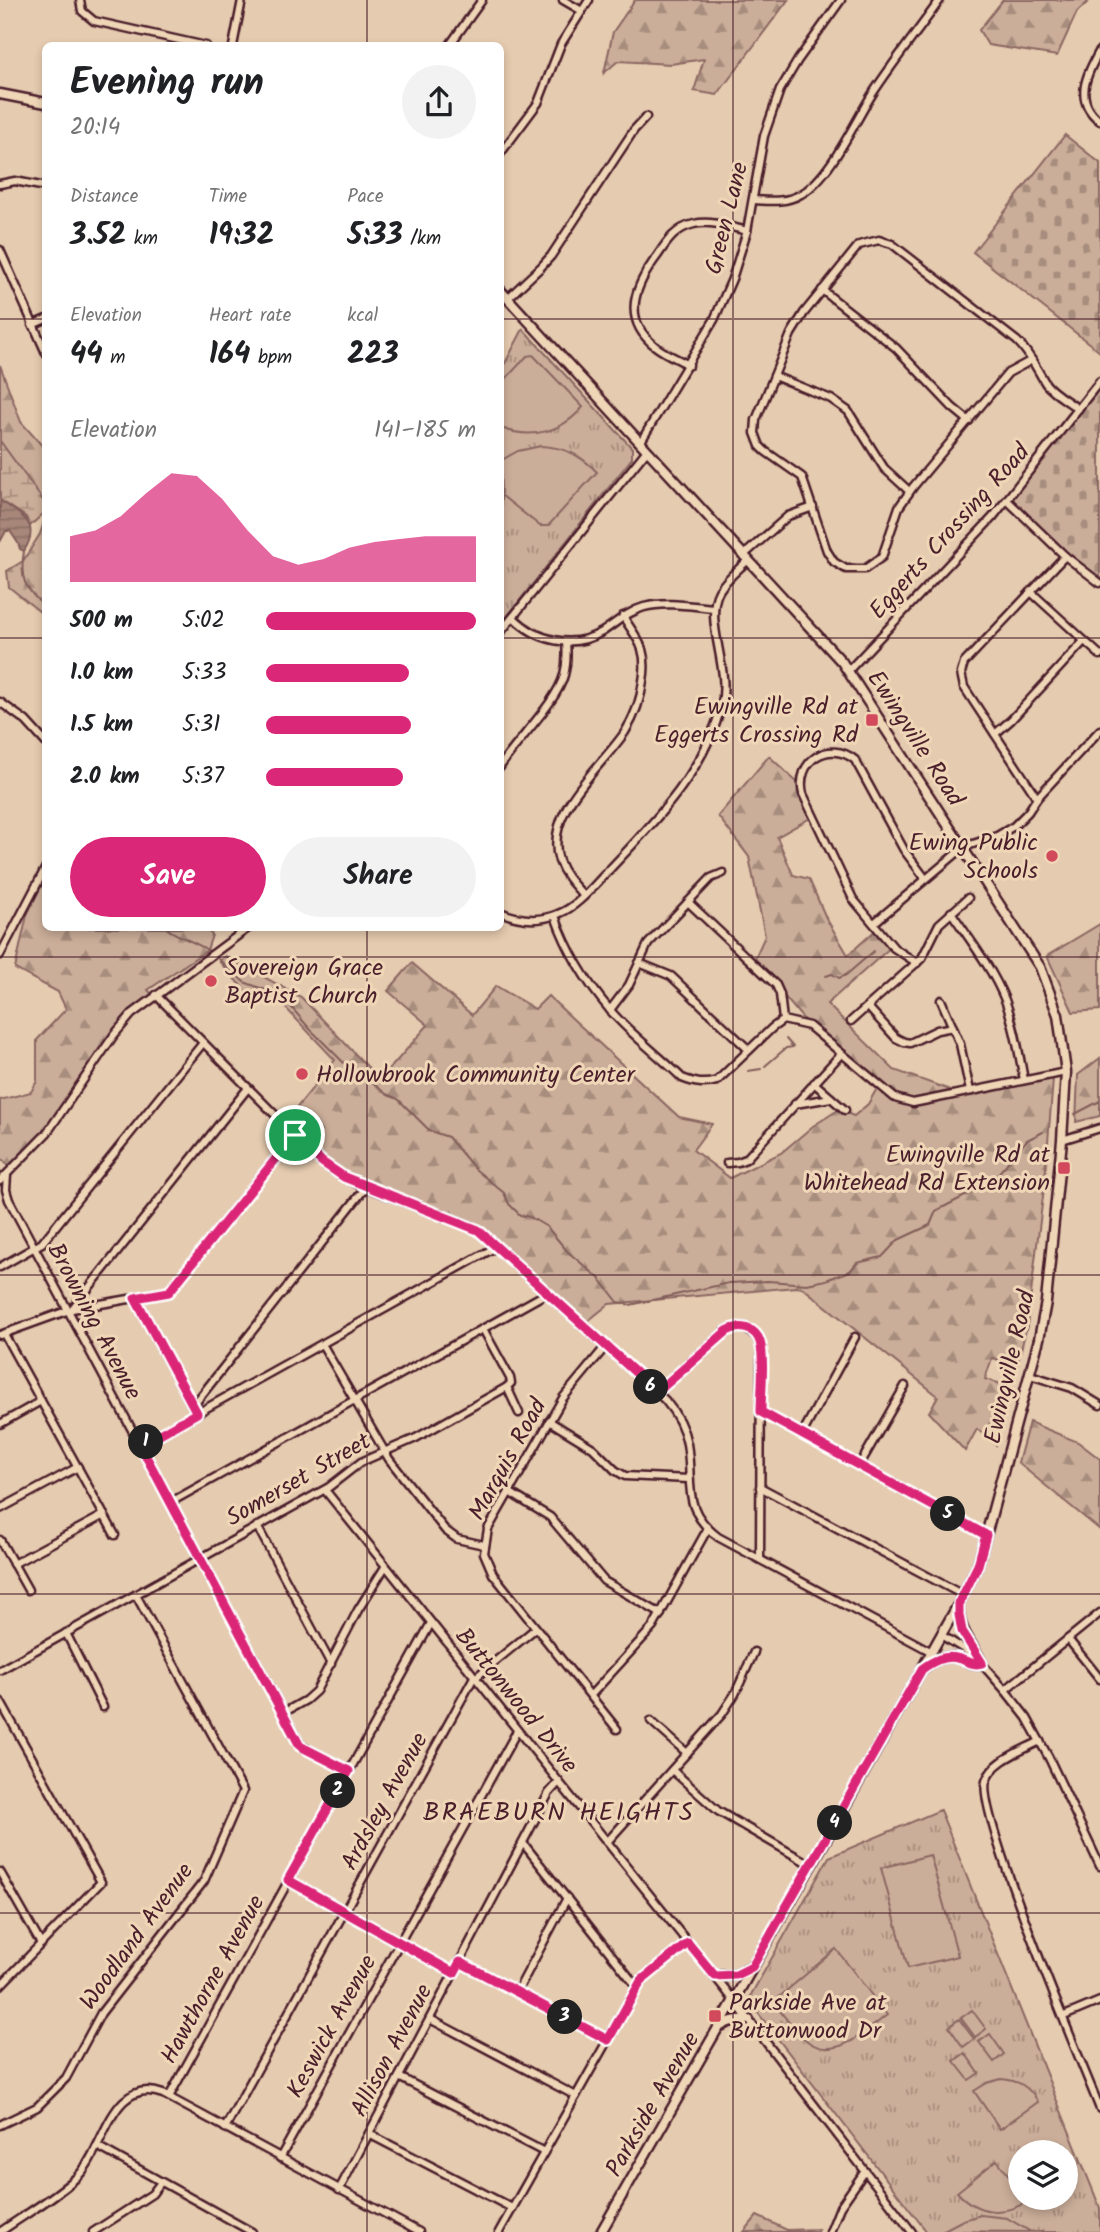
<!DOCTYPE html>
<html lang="en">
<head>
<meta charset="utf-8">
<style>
	body { margin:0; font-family:Kalam,sans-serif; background:#f2f2f2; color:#202124; height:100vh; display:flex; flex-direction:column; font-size:26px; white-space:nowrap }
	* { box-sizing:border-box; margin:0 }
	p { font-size:23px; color:#757577 }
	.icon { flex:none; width:38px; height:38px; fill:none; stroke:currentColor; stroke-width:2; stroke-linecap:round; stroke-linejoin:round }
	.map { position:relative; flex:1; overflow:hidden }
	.drawer { position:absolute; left:42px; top:42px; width:462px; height:889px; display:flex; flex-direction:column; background:#fff; border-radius:10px; box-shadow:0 4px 10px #0003 }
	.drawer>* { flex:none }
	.tools { position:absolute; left:1008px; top:2140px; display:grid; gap:14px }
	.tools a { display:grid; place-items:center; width:70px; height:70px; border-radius:50%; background:#fff; box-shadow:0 4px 10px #0003; font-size:35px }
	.pin { position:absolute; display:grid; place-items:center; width:60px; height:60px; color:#fff; margin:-30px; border:4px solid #fff; border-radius:50%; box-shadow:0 2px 7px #0007 }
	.km { position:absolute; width:35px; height:35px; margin:-18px; border-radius:50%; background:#222; color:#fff; font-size:19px; line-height:35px; text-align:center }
	.round { display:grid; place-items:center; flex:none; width:74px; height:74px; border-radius:37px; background:#f2f2f2 }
	.head { display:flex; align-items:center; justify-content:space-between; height:119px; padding:0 28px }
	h1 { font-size:38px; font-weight:700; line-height:52px }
	.figures { display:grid; grid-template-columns:repeat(3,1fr); gap:10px; height:119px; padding:7px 28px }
	.figures div { display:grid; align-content:center }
	.figures b { font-size:30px; font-weight:700 }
	.figures small { font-size:19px; font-weight:400 }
	.figures p { font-size:19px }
	.chart { height:196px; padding:14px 28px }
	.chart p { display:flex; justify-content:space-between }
	.chart svg { width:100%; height:126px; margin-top:7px; fill:#db2777; opacity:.7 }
	.primary-button { display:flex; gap:14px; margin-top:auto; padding:14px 28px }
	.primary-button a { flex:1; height:80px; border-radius:42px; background:#db2777; color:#fff; font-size:28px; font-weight:700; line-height:80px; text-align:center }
	.primary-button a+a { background:#f2f2f2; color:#202124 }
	ul { padding:0 28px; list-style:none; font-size:23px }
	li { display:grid; grid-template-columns:112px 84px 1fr; align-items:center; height:52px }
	li i { height:18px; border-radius:9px; background:#db2777 }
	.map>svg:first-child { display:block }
</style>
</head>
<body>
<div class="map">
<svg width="1100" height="2232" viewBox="0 0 1100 2232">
	<defs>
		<pattern id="grass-tufts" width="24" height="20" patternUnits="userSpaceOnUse" patternTransform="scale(1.75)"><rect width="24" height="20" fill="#cbae99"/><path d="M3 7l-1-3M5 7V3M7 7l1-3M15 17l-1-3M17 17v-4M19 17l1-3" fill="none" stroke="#a78d7d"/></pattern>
		<pattern id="forest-firs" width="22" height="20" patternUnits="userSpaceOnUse" patternTransform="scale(1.75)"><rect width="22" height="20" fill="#cbae99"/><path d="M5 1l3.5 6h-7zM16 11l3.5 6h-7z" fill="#a78d7d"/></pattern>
		<pattern id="wetland-marsh" width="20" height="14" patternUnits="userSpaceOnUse" patternTransform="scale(1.75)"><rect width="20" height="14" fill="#cbae99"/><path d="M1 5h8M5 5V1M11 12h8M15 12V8" fill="none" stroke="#a78d7d"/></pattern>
		<pattern id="cemetery-stones" width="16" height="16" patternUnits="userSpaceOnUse" patternTransform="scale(1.75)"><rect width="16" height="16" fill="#cbae99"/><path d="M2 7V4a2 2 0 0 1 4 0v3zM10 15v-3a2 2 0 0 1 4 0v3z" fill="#a78d7d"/></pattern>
		<pattern id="water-rules" width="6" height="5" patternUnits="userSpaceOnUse" patternTransform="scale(1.75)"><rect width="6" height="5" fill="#a8877a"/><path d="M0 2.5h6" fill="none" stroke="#8b6e64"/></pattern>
	</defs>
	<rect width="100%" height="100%" fill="#e5cbaf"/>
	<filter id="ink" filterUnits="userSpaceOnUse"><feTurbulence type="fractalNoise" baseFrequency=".0143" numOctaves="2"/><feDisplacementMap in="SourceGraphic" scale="14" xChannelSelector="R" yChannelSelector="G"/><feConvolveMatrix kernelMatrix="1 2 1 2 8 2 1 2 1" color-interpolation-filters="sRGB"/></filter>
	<g filter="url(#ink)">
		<!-- grass -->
		<g fill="url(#grass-tufts)" stroke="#8a6662" stroke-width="2" fill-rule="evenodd">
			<path d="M523 329 632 448V458L501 624V371Z"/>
			<path d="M940 1810 1100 2208V2232H927L748 2000 829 1857ZM1020 2152H1066V2198H1020Z"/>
		</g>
		<!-- forest -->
		<g fill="url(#forest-firs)" stroke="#8a6662" stroke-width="2">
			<path d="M635 0H788L717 95 694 91 704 59 671 64 618 61 604 73 613 32Z"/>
			<path d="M1003 0H1090L1077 12 1057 56 988 45 979 30Z"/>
			<path d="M0 365 21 422 45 449V503L0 441Z"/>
			<path d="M45 519 46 616H45L9 587 7 571 23 561 40 534Z"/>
			<path d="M769 756 801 786 812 817 777 837 793 875 809 879 826 918 848 955 877 929 892 946 827 1004 894 1070 961 1094 1053 1079 1045 1180 1027 1326 1017 1365 992 1358 985 1379 1011 1387 996 1445 977 1429 965 1451 929 1412 938 1396 803 1288 796 1287 609 1304 583 1325 477 1230 353 1183 307 1149 283 1125 335 1060 282 1004 246 992 219 961 225 956 301 997 380 1080 428 1025 388 991 412 963 472 1015 496 986 535 1009 548 996 679 1117 712 1124 693 1150 730 1178 781 1153 813 1126 838 1110 854 1116 868 1104 879 1085 809 1026 754 960 765 936 749 857 718 816Z"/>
			<path d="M45 878 46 928H205L212 935 207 950 148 990 156 999 124 1026 13 1171 0 1157V1100L31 1092 37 1081V1040L66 1009 58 992 15 969 27 915Z"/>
			<path d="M1100 924V1010L1073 1012 1047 956Z"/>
			<path d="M1100 1058V1116L1076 1122 1078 1075Z"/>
			<path d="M1029 1422 1078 1442 1100 1459V1530L1018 1463Z"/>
			<path d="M757 2216 787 2230 818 2229 817 2232H744Z"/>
		</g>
		<!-- wetland -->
		<path fill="url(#wetland-marsh)" stroke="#8a6662" stroke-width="2" d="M0 441 45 503V512L30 526 26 517 0 500Z"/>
		<!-- cemetery -->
		<g fill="url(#cemetery-stones)" stroke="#8a6662" stroke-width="2">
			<path d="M1065 135 1100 163V352L973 252Z"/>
			<path d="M1100 381V583L1065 555 1007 500Z"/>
		</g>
		<!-- pitch -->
		<g fill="#cbae99" stroke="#8a6662" stroke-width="2">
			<path d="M533 355 583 407C562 432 531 440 501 428V384L527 356Z"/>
			<path d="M541 446C564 447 581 455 597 472L548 526H540L501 495 500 461 518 451Z"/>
			<path d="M930 1855 958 1956 908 1968 881 1868Z"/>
			<path d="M836 1949 887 2015C866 2031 837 2060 810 2043 795 2033 784 2015 773 2002Z"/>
			<path d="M972 2010 986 2029 975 2037 961 2018Z"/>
			<path d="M959 2019 974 2039 963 2047 949 2027Z"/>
			<path d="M990 2034 1004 2054 994 2062 979 2042Z"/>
			<path d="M965 2053 979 2073 969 2080 954 2061Z"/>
			<path d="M1001 2079C1019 2080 1029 2087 1038 2102L1000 2129 974 2091 987 2083Z"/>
			<path d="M997 2160 1020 2190V2198H1027L1029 2200C1004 2217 977 2214 957 2192Z"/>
			<path d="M981 2215 1007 2218 1031 2232 942 2231 963 2220Z"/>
		</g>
		<!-- water -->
		<path fill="url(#water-rules)" stroke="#825d5a" stroke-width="2" d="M0 500C20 515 42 522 24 551L20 549 18 543 10 531H6L0 542Z"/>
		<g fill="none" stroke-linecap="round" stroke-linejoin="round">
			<!-- stream -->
			<g stroke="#825d5a" stroke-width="2">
				<path d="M24 551C19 579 25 589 46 608"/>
				<path d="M166 928C180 938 196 942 211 952"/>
				<path d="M215 956 244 982 274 993 286 1001 309 1028 349 1068 368 1079 386 1094 398 1099 430 1131 448 1137 475 1169 504 1193 509 1204 520 1215 530 1217 547 1227 568 1252 600 1279 618 1302 630 1305 729 1283 768 1281 807 1284 826 1280 850 1271 857 1263 882 1257 898 1240 930 1225 936 1211 990 1183 1027 1140 1043 1132"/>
				<path d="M826 976 832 974 839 978 846 975 874 951"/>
				<path d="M765 1066 786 1048 793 1047 786 1039"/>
				<path d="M748 1071 761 1069"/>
				<path d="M1075 1114 1100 1101"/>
			</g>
			<defs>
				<g id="minor">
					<path d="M80 0 82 11 94 21 206 46"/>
					<path d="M563 0 582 11"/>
					<path d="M233 46 242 0"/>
					<path d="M449 46 482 0"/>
					<path d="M1100 50C1086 76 1073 100 1100 121"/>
					<path d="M500 154 538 103 561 44 589 0"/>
					<path d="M0 184 15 181 46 187"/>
					<path d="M754 200C770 201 786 203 801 194 830 178 855 121 873 93 894 61 918 31 940 0"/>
					<path d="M0 250 46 353"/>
					<path d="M822 290 896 348 952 407 969 421"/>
					<path d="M508 298 541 267 551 256 634 130 646 117"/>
					<path d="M32 325 46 319"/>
					<path d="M1032 360 1008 373 913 487 899 507 882 557 865 569H846L834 562 827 551 802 477 765 451 760 446 755 433 756 420 774 376 791 334 804 313 859 245 879 240 892 244 1017 341C1030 353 1037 370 1046 384 1054 394 1068 401 1078 409"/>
					<path d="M689 365C678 359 665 354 655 346 620 318 636 284 658 255 667 241 676 228 694 224 711 220 731 227 747 231"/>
					<path d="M774 376 831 399 848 411 884 468 909 491"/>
					<path d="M640 443 714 320 732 279 747 231 764 136 780 90 798 60 841 0"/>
					<path d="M1007 500 1065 556 1100 583"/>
					<path d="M744 555 788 516 813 507"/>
					<path d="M1031 592 1100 655"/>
					<path d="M513 617C537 641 572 650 602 632 616 623 627 612 644 607 666 601 691 606 714 608"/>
					<path d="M500 633 647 450"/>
					<path d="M849 670 993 517 1100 381"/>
					<path d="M0 702 26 721 46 743"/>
					<path d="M995 734 1011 720 1084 641"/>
					<path d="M500 767C517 740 557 702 564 675 567 664 567 653 566 642"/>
					<path d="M1037 798 964 687 961 673 964 663 1065 556"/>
					<path d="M584 896C574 885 564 875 559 861 543 812 601 768 625 732 635 716 641 699 643 681 645 670 645 659 642 649 638 637 629 627 623 616"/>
					<path d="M688 902 776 985 780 994 783 1020"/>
					<path d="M500 912C519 920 539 922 558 914 579 906 594 885 610 869 654 822 704 772 721 707 732 670 703 621 719 591 726 579 738 570 748 560"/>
					<path d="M951 912C970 940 992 968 1005 1000 1015 1026 1019 1054 1024 1080"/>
					<path d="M555 916C567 950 586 982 610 1010 631 1035 659 1055 682 1078 695 1083 704 1085 717 1081L772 1028 783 1020 809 1026 895 1098 913 1103 1066 1072"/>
					<path d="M874 923 964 847 997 836 1014 826 1028 812 1037 798 1100 730"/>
					<path d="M0 955 46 867"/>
					<path d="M639 963 671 976 749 1050"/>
					<path d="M917 963 894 948 853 899 803 794C795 761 829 739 855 760L904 850 925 878"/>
					<path d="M156 995 322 1162 334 1171 357 1184 470 1226 478 1230 665 1400C676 1413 684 1427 687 1444 694 1483 680 1508 718 1537L932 1652"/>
					<path d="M941 1000 960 1044 970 1091"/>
					<path d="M868 1007 896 1038 904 1042 910 1043 937 1030 953 1027"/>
					<path d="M610 1010 629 985 648 944 711 878 723 873"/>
					<path d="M851 1021 922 958 939 924 968 898"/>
					<path d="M814 1083 845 1110"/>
					<path d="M795 1104 831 1098"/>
					<path d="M1062 1140 1100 1128"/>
					<path d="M727 1163 738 1162 746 1159 841 1054"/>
					<path d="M7 1175 6 1190 9 1200 301 1746 349 1771"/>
					<path d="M0 1181 47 1133 114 1035 132 1014 248 928"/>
					<path d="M0 1267 42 1243 203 1043"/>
					<path d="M135 1298 194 1409"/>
					<path d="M72 1309 169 1292 294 1135"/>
					<path d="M483 1329 510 1378 511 1383 507 1387 519 1413"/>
					<path d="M4 1334 115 1535"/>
					<path d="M0 1335 72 1309 248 1088"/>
					<path d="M322 1344 389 1459 445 1530 457 1539 484 1545"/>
					<path d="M606 1346 563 1398 488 1529 484 1553 493 1574 617 1729"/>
					<path d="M1030 1375 1072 1388 1100 1405"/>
					<path d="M657 1392 727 1330 743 1327 757 1336 761 1347 760 1559"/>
					<path d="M193 1406 366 1187"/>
					<path d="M761 1412 986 1535"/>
					<path d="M549 1421 593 1448 615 1470 625 1476 689 1479"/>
					<path d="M0 1424 41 1401"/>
					<path d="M802 1434 855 1337"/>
					<path d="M140 1445 496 1247"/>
					<path d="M859 1466 905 1386"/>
					<path d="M760 1487 963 1595"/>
					<path d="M325 1490 725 1989 912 2232"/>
					<path d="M509 1492 550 1517 604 1581 661 1614"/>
					<path d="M171 1502 547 1293"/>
					<path d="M0 1509 78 1467"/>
					<path d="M257 1526 331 1664"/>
					<path d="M0 1540 28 1590"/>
					<path d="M13 1564 104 1515"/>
					<path d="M66 1633 103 1707"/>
					<path d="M941 1635 975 1656 1005 1690 1027 1718 1049 1758 1100 1866"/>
					<path d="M1068 1639 1100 1679"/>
					<path d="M0 1670 329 1487 361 1462 416 1438 507 1387"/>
					<path d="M475 1678 536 1628"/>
					<path d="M1005 1690 1100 1613"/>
					<path d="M591 1695 653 1627 708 1528"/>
					<path d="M0 1701 101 1882 0 1986"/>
					<path d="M283 1713 306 1700 316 1691 358 1610 385 1567"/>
					<path d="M651 1721 687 1753"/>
					<path d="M1040 1741C1022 1751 993 1760 986 1781 976 1814 1081 2061 1100 2109"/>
					<path d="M672 1770 718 1811 811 1865"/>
					<path d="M607 1842 722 1714 735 1694 754 1652"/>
					<path d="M523 1843 637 1987"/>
					<path d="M0 1872 41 1944"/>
					<path d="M288 1880 454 1973"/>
					<path d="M460 1962 608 2040"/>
					<path d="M517 1992 567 1898"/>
					<path d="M1064 2016 1100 2001"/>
					<path d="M430 2019 576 2096"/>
					<path d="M399 2077 544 2152"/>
					<path d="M169 2097 431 1623"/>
					<path d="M0 2125 37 2107 66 2078 101 2013 204 1881 243 1791 136 1595"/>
					<path d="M225 2128 474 1677"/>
					<path d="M369 2134 512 2208"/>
					<path d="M97 2146 252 2232"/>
					<path d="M280 2158 517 1731"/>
					<path d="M339 2190 549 1793 559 1782"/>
					<path d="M0 2232C24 2215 59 2195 79 2175 105 2148 112 2075 163 2094L419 2232"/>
					<path d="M93 2232 152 2194 161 2182"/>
					<path d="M499 2232 641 1981 688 1943"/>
					<path d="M830 2232 840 2207 865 2171"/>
				</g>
				<g id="major">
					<path d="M0 94 46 103"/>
					<path d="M500 290 842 662 1040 967 1058 1015 1066 1072 1062 1140 1046 1302 1039 1339 978 1565 959 1603 836 1822 601 2232"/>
					<path d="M924 1668C934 1660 946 1655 959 1658 968 1661 972 1666 982 1663 973 1644 958 1630 959 1607"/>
					<path d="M715 1976 736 1975 752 1967"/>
					<path d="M719 2027C729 2021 736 2019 749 2020"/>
				</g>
			</defs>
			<!-- minor casing -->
			<use href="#minor" stroke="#4a1f2b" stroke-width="11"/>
			<!-- major casing -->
			<use href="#major" stroke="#4a1f2b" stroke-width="13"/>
			<!-- minor -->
			<use href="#minor" stroke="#efd6b7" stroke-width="6"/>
			<!-- major -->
			<use href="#major" stroke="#efd6b7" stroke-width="8"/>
		</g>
	</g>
	<g fill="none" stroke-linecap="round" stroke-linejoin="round" filter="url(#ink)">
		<defs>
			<path id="route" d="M295 1135 322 1162 344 1177 478 1230 657 1392 727 1331C740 1324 756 1328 760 1342 765 1357 761 1394 761 1412L986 1535 978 1565 959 1603V1615L962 1631 982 1663C973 1666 968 1661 960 1659 945 1654 933 1661 922 1669L752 1967 736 1975 715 1976 688 1943 641 1981 608 2040 460 1962 454 1973 288 1880 349 1771 300 1746 140 1445 197 1413 135 1298 169 1292Z"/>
		</defs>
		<!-- route casing -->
		<use href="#route" stroke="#fff" stroke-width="14"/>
		<!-- route -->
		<use href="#route" stroke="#db2777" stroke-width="9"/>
	</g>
	<!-- grid -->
	<path fill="none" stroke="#4a1f2b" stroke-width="2" stroke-opacity="0.55" d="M367 0V46M733 0V2232M0 319H46M500 319H1100M0 638H46M500 638H1100M367 928V2232M0 957H1100M0 1275H1100M0 1594H1100M0 1913H1100"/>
	<!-- markers -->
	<g fill="#d1495b" stroke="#efd6b7" stroke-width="2.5">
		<rect x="865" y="713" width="14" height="14" rx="3.5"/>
		<circle cx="1052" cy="856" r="7"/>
		<circle cx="211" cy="981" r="7"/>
		<circle cx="302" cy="1074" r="7"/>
		<rect x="1057" y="1161" width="14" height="14" rx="3.5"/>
		<rect x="708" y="2009" width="14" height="14" rx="3.5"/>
	</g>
	<g text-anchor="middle" stroke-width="6" stroke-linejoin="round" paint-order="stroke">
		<!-- street labels -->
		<g font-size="24" fill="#4a1f2b" stroke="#efd6b7">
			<text transform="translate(726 218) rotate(-76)" y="8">Green Lane</text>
			<text transform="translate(949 531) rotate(-48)" y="8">Eggerts Crossing Road</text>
			<text transform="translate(916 738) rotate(57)" y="8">Ewingville Road</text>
			<text transform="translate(95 1321) rotate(62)" y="8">Browning Avenue</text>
			<text transform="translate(1009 1367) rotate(-77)" y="8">Ewingville Road</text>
			<text transform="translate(507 1459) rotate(-61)" y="8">Marquis Road</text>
			<text transform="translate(298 1479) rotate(-30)" y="8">Somerset Street</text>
			<text transform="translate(517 1700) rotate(51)" y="8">Buttonwood Drive</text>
			<text transform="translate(384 1801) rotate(-61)" y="8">Ardsley Avenue</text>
			<text transform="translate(136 1936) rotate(-54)" y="8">Woodland Avenue</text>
			<text transform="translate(212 1979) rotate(-61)" y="8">Hawthorne Avenue</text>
			<text transform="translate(331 2026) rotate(-61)" y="8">Keswick Avenue</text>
			<text transform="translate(391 2050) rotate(-62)" y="8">Allison Avenue</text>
			<text transform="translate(652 2104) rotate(-60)" y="8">Parkside Avenue</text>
		</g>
		<!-- poi labels -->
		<g font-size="24" fill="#4a1f2b" stroke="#efd6b7" text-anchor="end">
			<text x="858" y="714">Ewingville Rd at<tspan x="858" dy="28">Eggerts Crossing Rd</tspan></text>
			<text x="1038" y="850">Ewing Public<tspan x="1038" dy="28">Schools</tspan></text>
			<text x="225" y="975" text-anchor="start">Sovereign Grace<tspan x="225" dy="28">Baptist Church</tspan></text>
			<text x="316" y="1082" text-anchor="start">Hollowbrook Community Center</text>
			<text x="1050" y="1162">Ewingville Rd at<tspan x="1050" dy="28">Whitehead Rd Extension</tspan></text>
			<text x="729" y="2010" text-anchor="start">Parkside Ave at<tspan x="729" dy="28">Buttonwood Dr</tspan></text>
		</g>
		<!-- neighbourhood labels -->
		<g font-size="26" letter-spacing="2" fill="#4a1f2b" stroke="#efd6b7">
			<text x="559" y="1820">BRAEBURN HEIGHTS</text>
		</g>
	</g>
</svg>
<div class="tools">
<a><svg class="icon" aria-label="layers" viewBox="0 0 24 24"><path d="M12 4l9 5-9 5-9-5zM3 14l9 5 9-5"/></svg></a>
</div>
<div class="pin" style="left:295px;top:1135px;background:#1e9e55"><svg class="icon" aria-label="arrive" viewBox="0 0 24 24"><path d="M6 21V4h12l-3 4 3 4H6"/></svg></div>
<b class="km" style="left:146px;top:1442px">1</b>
<b class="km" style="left:338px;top:1791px">2</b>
<b class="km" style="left:565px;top:2017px">3</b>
<b class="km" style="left:835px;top:1823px">4</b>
<b class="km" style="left:948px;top:1514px">5</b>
<b class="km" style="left:651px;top:1387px">6</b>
<section class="drawer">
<div class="head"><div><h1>Evening run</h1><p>20:14</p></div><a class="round"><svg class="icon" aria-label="share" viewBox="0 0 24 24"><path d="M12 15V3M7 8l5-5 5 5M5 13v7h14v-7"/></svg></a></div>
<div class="figures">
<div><p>Distance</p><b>3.52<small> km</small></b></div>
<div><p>Time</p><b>19:32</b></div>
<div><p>Pace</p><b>5:33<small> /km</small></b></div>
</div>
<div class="figures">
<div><p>Elevation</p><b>44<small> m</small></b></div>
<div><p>Heart rate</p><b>164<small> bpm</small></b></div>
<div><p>kcal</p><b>223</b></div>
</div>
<div class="chart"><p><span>Elevation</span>141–185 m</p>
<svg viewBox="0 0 160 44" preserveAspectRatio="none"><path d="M0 44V28L10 26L20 21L30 13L40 6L50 7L60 15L70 26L80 35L90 38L100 36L110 32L120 30L130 29L140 28L150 28L160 28V44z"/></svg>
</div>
<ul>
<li><b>500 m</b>5:02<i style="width:100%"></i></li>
<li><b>1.0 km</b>5:33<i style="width:68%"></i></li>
<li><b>1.5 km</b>5:31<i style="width:69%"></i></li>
<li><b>2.0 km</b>5:37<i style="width:65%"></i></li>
</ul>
<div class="primary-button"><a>Save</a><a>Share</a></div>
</section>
</div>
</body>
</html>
